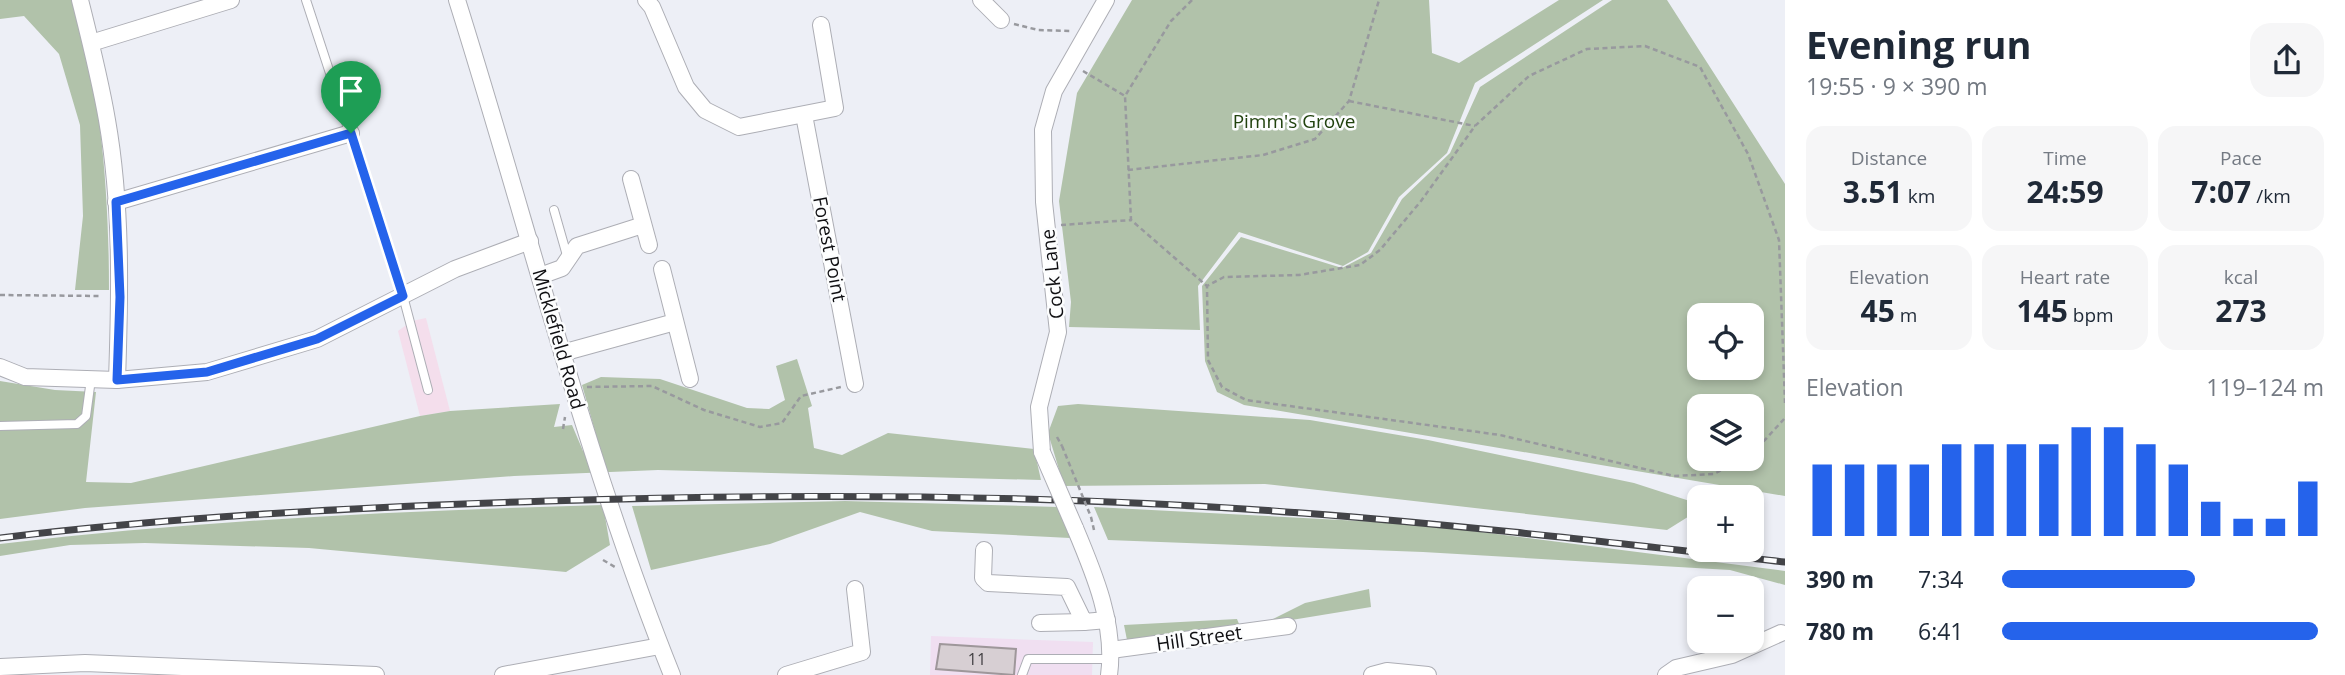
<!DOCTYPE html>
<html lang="en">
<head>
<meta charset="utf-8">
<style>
	body { margin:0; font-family:"Open Sans",sans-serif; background:#f6f6f7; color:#1f2937; height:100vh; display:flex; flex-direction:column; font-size:26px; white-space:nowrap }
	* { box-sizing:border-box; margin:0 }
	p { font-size:23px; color:#747a83 }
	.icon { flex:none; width:38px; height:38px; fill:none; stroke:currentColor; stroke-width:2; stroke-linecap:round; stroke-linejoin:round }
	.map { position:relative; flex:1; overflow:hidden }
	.side { display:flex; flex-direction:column; background:#fff; width:560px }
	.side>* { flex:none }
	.tools { position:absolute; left:1687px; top:303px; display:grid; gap:14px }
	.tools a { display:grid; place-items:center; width:77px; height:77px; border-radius:14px; background:#fff; box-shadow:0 4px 10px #0003; font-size:35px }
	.pin { position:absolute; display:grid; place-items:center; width:60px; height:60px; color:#fff; margin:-72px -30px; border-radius:50% 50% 50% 0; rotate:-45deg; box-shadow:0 0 7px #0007 }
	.pin .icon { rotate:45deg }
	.round { display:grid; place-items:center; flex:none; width:74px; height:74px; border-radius:21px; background:#f6f6f7 }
	.headline { display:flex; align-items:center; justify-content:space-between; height:119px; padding:0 21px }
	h1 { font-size:38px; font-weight:700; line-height:52px }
	.stats { display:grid; grid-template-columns:repeat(3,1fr); gap:10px; height:119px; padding:7px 21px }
	.stats div { display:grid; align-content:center; border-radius:18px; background:#f6f6f7; text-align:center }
	.stats b { font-size:30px; font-weight:700 }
	.stats small { font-size:19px; font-weight:400 }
	.stats p { font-size:19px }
	.chart { height:196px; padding:14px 21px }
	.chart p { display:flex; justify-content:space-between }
	.chart svg { width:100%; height:126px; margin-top:7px; stroke:#2563eb; stroke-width:6 }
	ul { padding:0 21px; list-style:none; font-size:23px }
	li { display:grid; grid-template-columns:112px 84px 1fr; align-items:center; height:52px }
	li i { height:18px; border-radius:9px; background:#2563eb }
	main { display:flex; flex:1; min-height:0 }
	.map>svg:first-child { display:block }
</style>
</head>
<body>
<main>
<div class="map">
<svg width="1785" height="675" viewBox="0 0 1785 675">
	<rect width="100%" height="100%" fill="#edeff6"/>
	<!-- commercial -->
	<path fill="#f0dff1" d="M931 636 1093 642 1092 675H930Z"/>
	<!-- industrial -->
	<path fill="#f4deec" d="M426 318 450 411 420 416 398 331 412 321Z"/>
	<!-- green -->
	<g fill="#b1c2aa" fill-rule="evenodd">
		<path d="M0 0H76C101 94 109 193 109 290H75L83 216 80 125 59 54 24 16 0 19Z"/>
		<path d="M1132 0H1429L1432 53 1459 63 1559 0H1603L1475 83 1447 153 1399 197 1368 252 1343 266 1239 232 1198 286 1200 330 1069 327 1071 302 1059 201 1077 93Z"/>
		<path d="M1612 0H1667L1785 184V496L1244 405 1217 392 1205 361 1202 286 1241 237 1342 268 1371 253 1402 199 1450 153 1480 87ZM1699 315H1752V368H1699ZM1699 406H1752V458H1699Z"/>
		<path d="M797 359 812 406 808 408 814 448 842 455 888 433 1034 449 1041 480 658 470 514 476 85 508 0 519V381L55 390 96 392 86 482 131 483 420 416 450 411 560 404 554 427 572 425 583 451 600 449 582 385 601 377 660 379 747 408 769 409 785 400 776 366Z"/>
		<path d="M1078 404 1310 420 1428 440 1634 483 1699 504V510L1667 530 1265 484 1064 486 1048 433 1058 406Z"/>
		<path d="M845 501 1058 507 1070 538 932 531 860 512 770 544 651 570 632 506Z"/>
		<path d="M603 505 610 545 566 572 309 548 145 543 70 545 0 556V544C200 520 401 511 603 505Z"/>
		<path d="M1094 507 1418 524 1785 571V585L1730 570 1423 552 1108 540Z"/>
		<path d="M1369 589 1371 607 1261 625 1305 603Z"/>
		<path d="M1237 619 1239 624 1127 640 1124 625Z"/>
	</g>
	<!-- building -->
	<path fill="#d7cfd3" stroke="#9e979a" stroke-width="2" d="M940 644 1016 649 1014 675 936 669Z"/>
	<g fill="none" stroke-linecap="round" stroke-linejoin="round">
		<defs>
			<g id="service">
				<path d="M306 0 403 296 428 390"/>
				<path d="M554 210 568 259"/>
				<path d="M0 426 77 424 86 416 91 379"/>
				<path d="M1022 675 1028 659H1111"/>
			</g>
			<g id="minor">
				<path d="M80 0C90 40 100 79 107 120 122 205 120 294 117 380"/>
				<path d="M457 0C528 225 584 456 672 675"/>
				<path d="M646 0 652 7 686 87 705 110 739 127 835 108 821 25"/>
				<path d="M981 0 1001 20"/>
				<path d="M91 43 231 0"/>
				<path d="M804 115 855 384"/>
				<path d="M631 179 649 245"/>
				<path d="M116 202 351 133"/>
				<path d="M662 269 690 379"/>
				<path d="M540 276 562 268 577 246 643 225"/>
				<path d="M562 353 675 322"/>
				<path d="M0 367 25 377 117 380 207 372 317 339 455 269 530 241"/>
				<path d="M1042 452 1039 407 1058 332 1044 202 1043 130 1054 91 1106 0"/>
				<path d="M1075 528C1094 573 1116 625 1109 675"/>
				<path d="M984 550 983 578 988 583 1067 587 1084 622 1107 620"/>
				<path d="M1040 623 1084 622"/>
				<path d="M1111 650 1288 626"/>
				<path d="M0 667 85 663 376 675"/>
				<path d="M503 675 660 646"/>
				<path d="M786 675 862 652 855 589"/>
				<path d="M1372 675 1387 671 1428 675"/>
				<path d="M1666 675 1676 668 1732 655 1781 633"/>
			</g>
		</defs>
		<!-- service casing -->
		<use href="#service" stroke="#adaeb5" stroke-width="10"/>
		<!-- minor casing -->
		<use href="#minor" stroke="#adaeb5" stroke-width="18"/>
		<!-- path -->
		<g stroke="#98999e" stroke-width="2.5" stroke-dasharray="5 3.5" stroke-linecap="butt">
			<path d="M1192 0 1171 21 1125 96 1131 220 1207 286"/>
			<path d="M1014 24 1038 30 1070 31"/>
			<path d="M1083 71 1125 96"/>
			<path d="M1349 101 1475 126"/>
			<path d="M1128 170 1263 155 1315 139 1349 101 1379 0"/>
			<path d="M1061 225 1131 220"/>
			<path d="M0 295 102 296"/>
			<path d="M587 387 652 386 704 410 760 427 782 423 801 396 841 387"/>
			<path d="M563 429 565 417"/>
			<path d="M1057 437 1062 446"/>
			<path d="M1752 454 1785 418"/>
			<path d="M1743 458 1714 474 1674 476 1500 435 1246 400 1222 387 1208 360 1207 286 1224 277 1299 275 1360 265 1380 250 1421 201 1475 126 1529 76 1587 49 1645 46 1700 67 1748 154 1779 240 1785 403"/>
			<path d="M1091 517 1094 530"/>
			<path d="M603 560 615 567"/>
		</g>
		<!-- service -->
		<use href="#service" stroke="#fff" stroke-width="8"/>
		<!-- minor -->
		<use href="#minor" stroke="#fff" stroke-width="16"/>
		<defs>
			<path id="rail" d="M0 538C181 516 365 507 547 501 799 493 1051 494 1302 513 1463 525 1624 544 1785 562"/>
		</defs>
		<!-- rail casing -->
		<use href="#rail" stroke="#434448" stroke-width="7"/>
		<!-- rail -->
		<use href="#rail" stroke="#fcfdfe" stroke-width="4.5" stroke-dasharray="13" stroke-linecap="butt"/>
		<defs>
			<path id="minor-bridge" d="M1042 452 1075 528"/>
		</defs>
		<!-- minor-bridge casing -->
		<use href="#minor-bridge" stroke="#adaeb5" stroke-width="18" stroke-linecap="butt"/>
		<!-- path-bridge -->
		<path stroke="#98999e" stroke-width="2.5" stroke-dasharray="5 3.5" stroke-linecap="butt" d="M1062 446 1091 517"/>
		<!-- minor-bridge -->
		<use href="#minor-bridge" stroke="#fff" stroke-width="16"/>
	</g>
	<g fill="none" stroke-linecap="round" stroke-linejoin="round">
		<defs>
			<path id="route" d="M351 133 403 296 317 339 207 372 117 380 120 297 116 202Z"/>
		</defs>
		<!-- route casing -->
		<use href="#route" stroke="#fff" stroke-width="14"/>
		<!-- route -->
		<use href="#route" stroke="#2563eb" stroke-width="9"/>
	</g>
	<g text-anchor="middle" stroke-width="5" stroke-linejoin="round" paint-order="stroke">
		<!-- number labels -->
		<g font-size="16" fill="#413f42">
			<text x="977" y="665">11</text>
		</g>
		<!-- park labels -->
		<g font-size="19" fill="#21420e" stroke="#fcfdfe">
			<text x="1294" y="128">Pimm's Grove</text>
		</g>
		<!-- street labels -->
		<g font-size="19" fill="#0f0f12" stroke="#fcfdfe">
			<text transform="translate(830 249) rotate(79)" y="7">Forest Point</text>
			<text transform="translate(1052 274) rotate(-96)" y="7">Cock Lane</text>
			<text transform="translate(559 339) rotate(74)" y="7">Micklefield Road</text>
			<text transform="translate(1199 638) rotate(-8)" y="7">Hill Street</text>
		</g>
	</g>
</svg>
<div class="tools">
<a><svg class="icon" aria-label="locate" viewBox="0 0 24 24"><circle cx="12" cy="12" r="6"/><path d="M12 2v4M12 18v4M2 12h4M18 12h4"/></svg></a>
<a><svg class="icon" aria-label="layers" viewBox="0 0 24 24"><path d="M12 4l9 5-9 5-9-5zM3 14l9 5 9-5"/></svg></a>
<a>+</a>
<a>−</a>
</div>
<div class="pin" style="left:351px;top:133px;background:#1e9e55"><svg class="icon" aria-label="arrive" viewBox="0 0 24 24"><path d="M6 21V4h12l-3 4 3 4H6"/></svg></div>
</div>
<section class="side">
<div class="headline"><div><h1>Evening run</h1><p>19:55 · 9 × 390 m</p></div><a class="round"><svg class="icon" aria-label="share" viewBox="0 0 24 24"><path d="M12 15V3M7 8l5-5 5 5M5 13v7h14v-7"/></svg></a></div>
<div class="stats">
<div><p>Distance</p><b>3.51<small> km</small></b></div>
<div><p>Time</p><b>24:59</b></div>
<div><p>Pace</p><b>7:07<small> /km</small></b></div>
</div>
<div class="stats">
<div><p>Elevation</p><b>45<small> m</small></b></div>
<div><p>Heart rate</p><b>145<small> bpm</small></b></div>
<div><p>kcal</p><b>273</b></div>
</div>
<div class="chart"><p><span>Elevation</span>119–124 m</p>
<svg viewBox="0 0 160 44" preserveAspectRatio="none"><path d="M5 44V19M15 44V19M25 44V19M35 44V19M45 44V12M55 44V12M65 44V12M75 44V12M85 44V6M95 44V6M105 44V12M115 44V19M125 44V32M135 44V38M145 44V38M155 44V25"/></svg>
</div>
<ul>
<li><b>390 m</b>7:34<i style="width:60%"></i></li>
<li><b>780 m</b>6:41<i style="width:98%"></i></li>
</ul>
</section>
</main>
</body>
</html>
